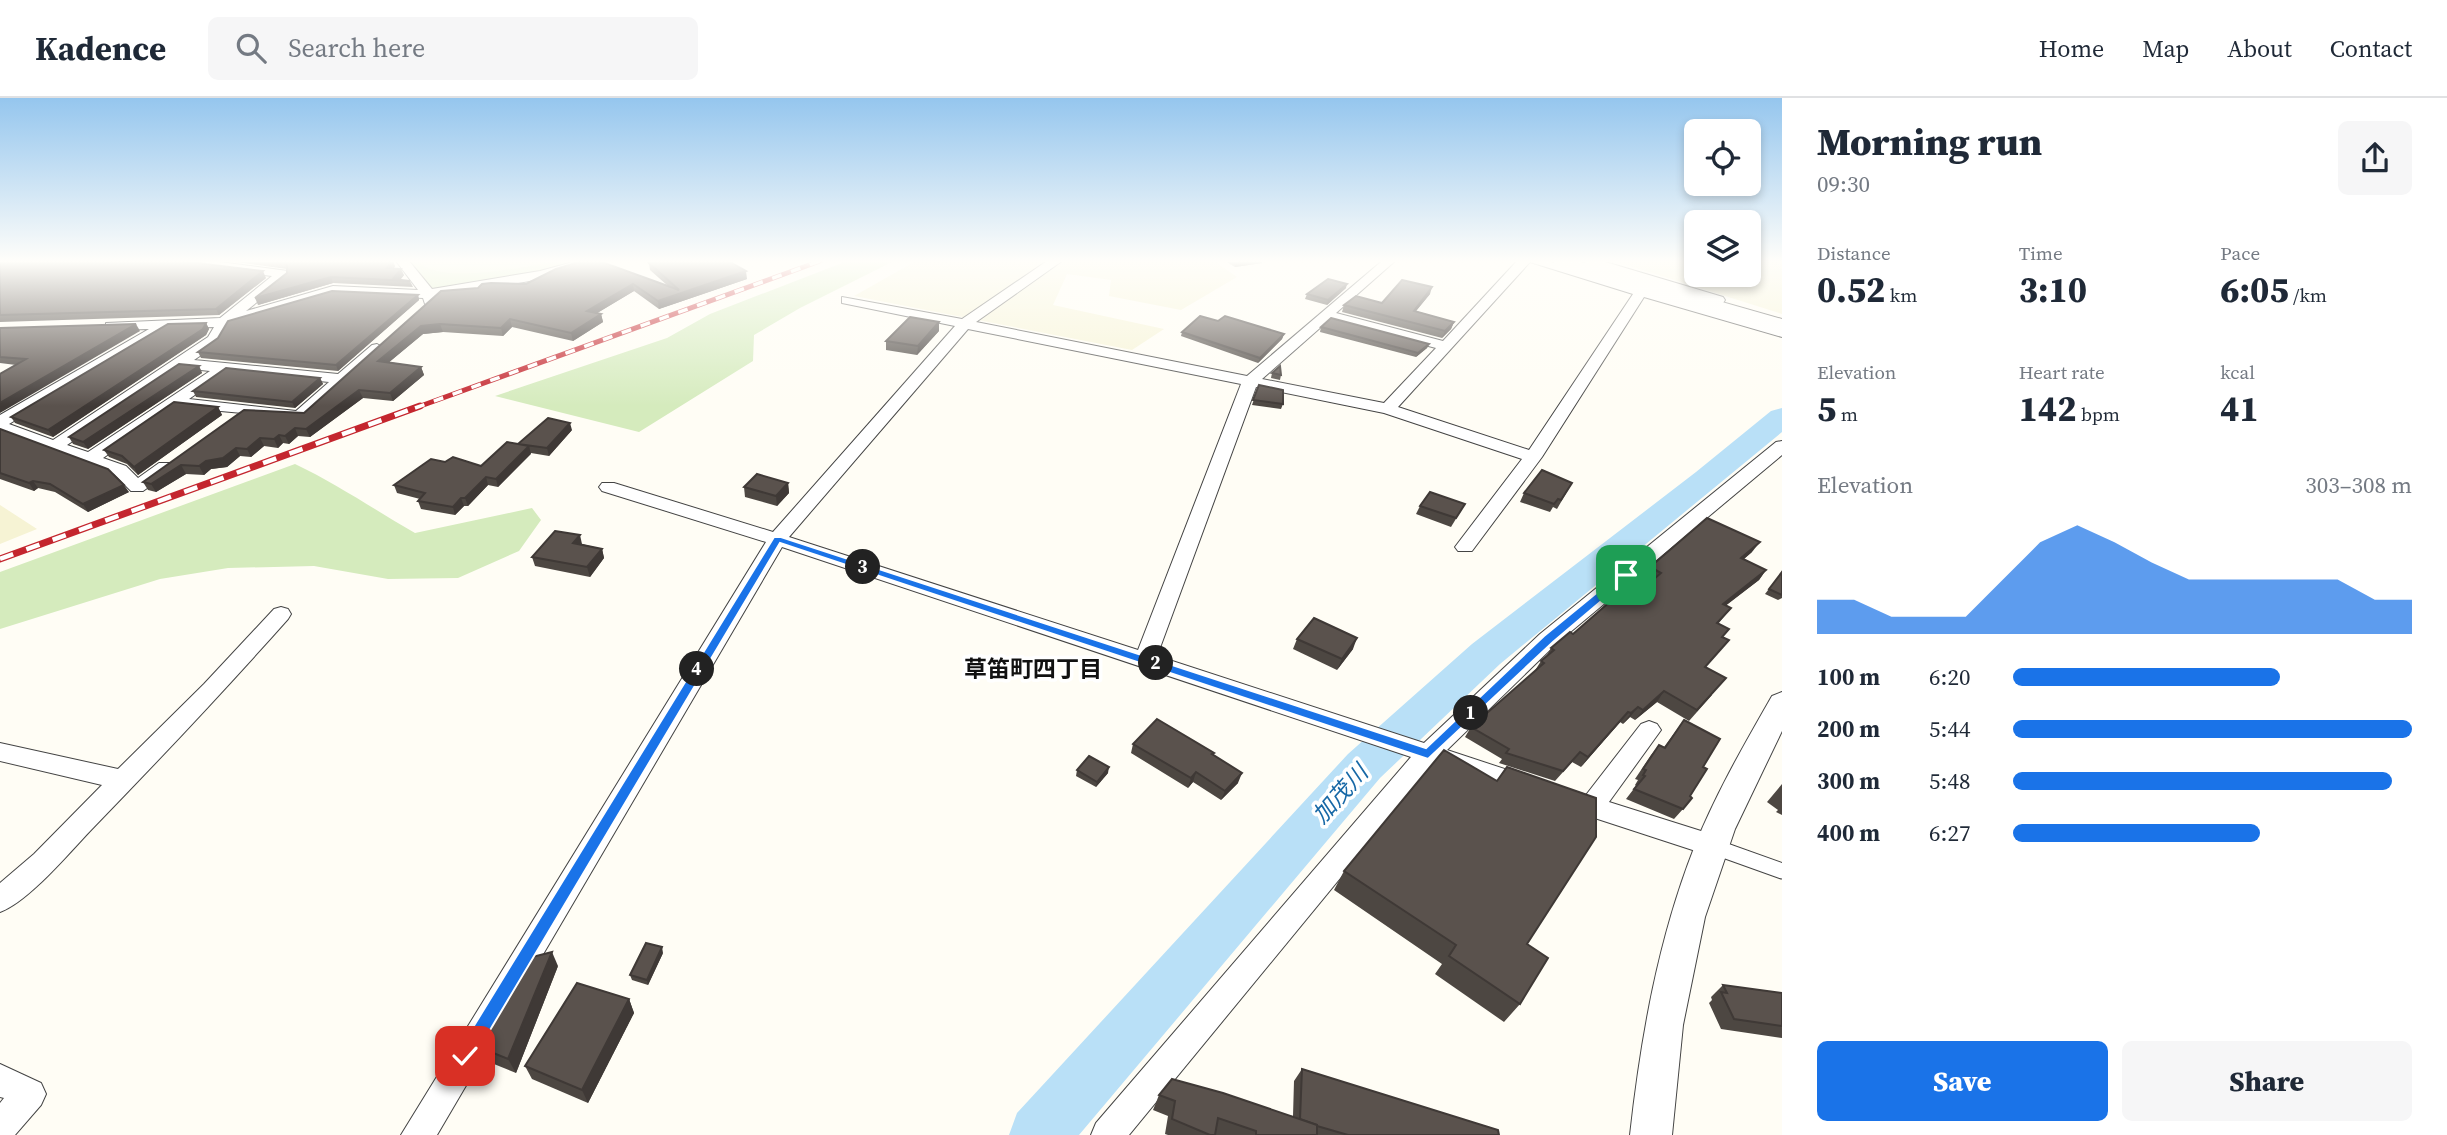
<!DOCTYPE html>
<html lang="en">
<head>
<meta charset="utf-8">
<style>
	body { margin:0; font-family:"Source Serif 4","Noto Sans JP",serif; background:#f6f6f7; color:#1f2937; height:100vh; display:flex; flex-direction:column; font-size:26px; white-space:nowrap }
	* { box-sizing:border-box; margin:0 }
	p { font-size:23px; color:#747a83 }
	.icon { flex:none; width:38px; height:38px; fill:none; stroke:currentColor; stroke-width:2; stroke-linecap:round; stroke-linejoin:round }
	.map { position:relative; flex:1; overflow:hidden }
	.side { display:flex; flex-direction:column; background:#fff; width:665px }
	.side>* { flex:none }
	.tools { position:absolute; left:1684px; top:21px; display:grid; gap:14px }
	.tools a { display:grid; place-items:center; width:77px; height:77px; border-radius:10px; background:#fff; box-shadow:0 4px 10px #0003; font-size:35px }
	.pin { position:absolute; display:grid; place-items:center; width:60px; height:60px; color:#fff; margin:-30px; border-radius:14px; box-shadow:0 4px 10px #0006 }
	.km { position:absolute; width:35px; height:35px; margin:-18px; border-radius:50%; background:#222; color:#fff; font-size:19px; line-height:35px; text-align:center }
	.round { display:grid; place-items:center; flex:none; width:74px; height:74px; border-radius:10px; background:#f6f6f7 }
	.headline { display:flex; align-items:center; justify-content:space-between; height:119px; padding:0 35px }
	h1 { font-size:38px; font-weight:800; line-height:52px }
	.figures { display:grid; grid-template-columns:repeat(3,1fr); gap:10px; height:119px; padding:7px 35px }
	.figures div { display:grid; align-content:center }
	.figures b { font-size:35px; font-weight:800 }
	.figures small { font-size:19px; font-weight:400 }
	.figures p { font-size:19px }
	.chart { height:196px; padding:14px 35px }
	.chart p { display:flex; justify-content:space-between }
	.chart svg { width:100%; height:126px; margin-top:7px; fill:#1a73e8; opacity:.7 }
	.action { display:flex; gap:14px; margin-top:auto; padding:14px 35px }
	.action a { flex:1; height:80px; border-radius:10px; background:#1a73e8; color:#fff; font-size:28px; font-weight:800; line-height:80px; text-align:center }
	.action a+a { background:#f6f6f7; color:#1f2937 }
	ul { padding:0 35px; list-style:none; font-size:23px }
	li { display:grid; grid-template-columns:112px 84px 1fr; align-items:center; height:52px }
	li i { height:18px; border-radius:9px; background:#1a73e8 }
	header { display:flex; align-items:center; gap:42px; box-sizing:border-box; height:98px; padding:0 35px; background:#fff; border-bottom:2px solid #e0e1e3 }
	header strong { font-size:33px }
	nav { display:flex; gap:38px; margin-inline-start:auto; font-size:24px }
	.search { width:490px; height:63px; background:#f6f6f7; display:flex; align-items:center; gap:18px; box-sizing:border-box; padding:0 24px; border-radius:10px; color:#747a83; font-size:26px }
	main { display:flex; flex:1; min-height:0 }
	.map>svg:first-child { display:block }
</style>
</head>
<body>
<header>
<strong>Kadence</strong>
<div class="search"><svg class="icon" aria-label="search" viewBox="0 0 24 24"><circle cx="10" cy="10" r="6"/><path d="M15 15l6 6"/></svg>Search here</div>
<nav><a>Home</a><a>Map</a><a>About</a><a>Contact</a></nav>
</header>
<main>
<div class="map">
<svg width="1782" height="1037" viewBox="0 0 1782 1037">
	<rect width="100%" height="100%" fill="#fffdf5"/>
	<!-- farmland -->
	<g fill="#f6f3d4">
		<path d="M916 163H1214L1237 179 1181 212 1109 198 1111 182 1067 176 1053 207 1164 231 1132 252 854 198Z"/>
		<path d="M1614 163H1696V177H1748V163H1782V216Z"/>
		<path d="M0 407 37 431 0 446Z"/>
	</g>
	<!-- green -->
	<g fill="#d5ebbd">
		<path d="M402 163H590L429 196Z"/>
		<path d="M847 163H894L800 210 754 237 753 263 639 334 495 298 667 240 710 216Z"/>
		<path d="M295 366C337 386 375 412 415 435L532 410 541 422 519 453 458 480 388 481 314 468 228 470 160 481 0 531V474Z"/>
	</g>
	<!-- pitch -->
	<path fill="#e6f2cf" d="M419 163H557C530 168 437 188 419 163Z"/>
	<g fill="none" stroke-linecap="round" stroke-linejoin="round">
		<!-- river -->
		<path fill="#b9e0f7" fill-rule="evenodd" d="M1782 310V334L1500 566 1380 680 1079 1037H1009L1017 1015 1348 656 1472 546 1696 374 1771 313Z"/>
		<defs>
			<path id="service" d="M1715 749 1782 773"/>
			<g id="minor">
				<path d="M179 163H212L288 173V179L246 213 333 188 418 192 396 163H409L432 191 540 173 577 163H596L541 181 436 199 435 206H425L423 200 334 196 229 227 219 245 194 262 338 276 372 247 377 246 384 250 306 321 177 309 103 360 126 368 138 380 159 365H171L174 369 171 373 143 393H131L114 376 0 334V317L149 231 111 232 106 231V225L220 220 272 178 185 167ZM214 229 208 239 53 342 9 326 170 230ZM182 270 210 273 88 354 67 347ZM228 274 329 284 296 313 189 301Z"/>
				<path d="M1047 163H1062L976 224 1247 278 1382 163H1395L1336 215 1443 243 1517 163H1548L1782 231V239L1644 199 1542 359 1472 453H1458L1455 449 1522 361 1384 315 1256 289 1157 558 1424 645 1540 536 1776 344 1782 343V357L1556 546 1447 652 1535 681 1539 688 1535 695 1526 698 1433 667 1129 1037H1091L1096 1025 1411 659 782 449 437 1037H401L766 444 602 393 599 389 602 385H614L773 434 955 228 842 205V199L962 221ZM1530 164 1633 196 1529 352 1398 309ZM1329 222 1436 250 1384 305 1262 281ZM968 231 1241 286 1138 552 789 439Z"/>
				<path d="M1583 163H1602L1723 199 1725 202 1723 205H1713L1585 166Z"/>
				<path d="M281 509 288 511 291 516 288 521C224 593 158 663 91 732 69 755 28 804 0 814V785L34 756 102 687 0 663V645L118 671 204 586 274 511Z"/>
				<path d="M1649 623 1657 626 1661 632 1609 704 1720 739 1724 747 1720 755 1711 758 1561 709 1557 702 1561 695 1570 692 1586 697 1641 626Z"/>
				<path d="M0 966 41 985 46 996 41 1007 15 1037H0V1005L4 1000 0 999Z"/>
			</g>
			<g id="tertiary">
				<path d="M1553 163H1578L1782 221V232L1555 166Z"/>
				<path d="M1782 594V633L1735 731 1705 819 1683 927 1672 1037H1630C1641 939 1658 842 1694 750 1715 697 1744 647 1772 598Z"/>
			</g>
		</defs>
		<!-- service casing -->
		<use href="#service" stroke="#444" stroke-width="17"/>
		<!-- minor casing -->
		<use href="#minor" stroke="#444" stroke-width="2"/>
		<!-- tertiary casing -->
		<use href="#tertiary" stroke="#444" stroke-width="2"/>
		<!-- service -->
		<use href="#service" stroke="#fff" stroke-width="15"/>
		<!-- minor -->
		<use href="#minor" fill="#fff" fill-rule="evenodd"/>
		<!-- tertiary -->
		<use href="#tertiary" fill="#fff" fill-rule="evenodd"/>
		<defs>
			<path id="rail-far1" d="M415 310 820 163"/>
			<path id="rail" d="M0 461 420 308"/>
		</defs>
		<!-- rail-far1 casing -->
		<use href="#rail-far1" stroke="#c4262e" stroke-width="5"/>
		<!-- rail casing -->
		<use href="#rail" stroke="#c4262e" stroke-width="7"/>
		<!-- rail-far1 -->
		<use href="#rail-far1" stroke="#fff" stroke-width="3.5" stroke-dasharray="10" stroke-linecap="butt"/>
		<!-- rail -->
		<use href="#rail" stroke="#fff" stroke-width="4.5" stroke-dasharray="14" stroke-linecap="butt"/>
	</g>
	<!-- wall -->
	<g fill="#4d4742">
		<path d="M229 163H393L395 168 393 171 404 177 400 182 410 183 413 189 333 185 258 207 287 175V171Z"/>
		<path d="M1225 163H1262V165L1235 169Z"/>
		<path d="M0 164 266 180 219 217 0 224Z"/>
		<path d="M649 165 747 181 659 211 634 193 597 215 601 216 603 224 573 243 512 229 503 238 443 234 423 236 389 264 421 269 424 277 393 303 363 300 310 339 298 338 289 346 283 345 278 350 264 348 251 359 240 358 227 369 211 371 204 377 186 376 156 394 148 392 143 384 304 315 441 193 526 186 556 171 668 188 650 172Z"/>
		<path d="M1346 190 1327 207 1305 201 1307 196Z"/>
		<path d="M1430 196 1416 213 1454 224 1451 231 1442 240 1342 214 1344 207 1382 205Z"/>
		<path d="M418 197 419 202 338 273 201 260 198 254Z"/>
		<path d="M1218 223 1284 236 1282 241 1258 265 1181 238 1182 234Z"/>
		<path d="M206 225 209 231 206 237 53 339 15 325 11 319Z"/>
		<path d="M1321 229 1429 246 1427 250 1416 259 1320 234Z"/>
		<path d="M0 230 140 233 16 267 0 265Z"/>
		<path d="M939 233 917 257 886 252V243Z"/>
		<path d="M199 268 202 275 88 351 73 346 69 339Z"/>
		<path d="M1272 275 1281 277 1280 282 1271 280Z"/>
		<path d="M320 280 323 286 295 310 196 299 193 293Z"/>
		<path d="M1259 287 1283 306 1281 311 1252 307Z"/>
		<path d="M218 309 222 317 138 377 127 366 109 359 104 352Z"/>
		<path d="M0 331 129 394 88 414 55 394 38 390 34 393 0 381Z"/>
		<path d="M572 332 549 358 531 355 498 389 488 387 468 408H464L455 417 421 411 418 403 420 401 397 395 394 387 445 364 481 368 518 346Z"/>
		<path d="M788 385 789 395 777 408 745 399 744 389Z"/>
		<path d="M1572 385 1557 411 1553 409 1550 414 1520 404 1524 395Z"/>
		<path d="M1465 406 1451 429 1416 416 1420 408Z"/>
		<path d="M582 446 602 451 604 460 590 479 535 468 532 459Z"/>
		<path d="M1752 454 1744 461 1766 472 1759 482 1726 507 1731 510 1718 526 1722 539 1729 542 1705 569 1712 597 1689 623 1657 604 1635 622 1630 619 1623 626 1620 624 1581 669 1572 664 1555 683 1499 665 1502 661 1465 639 1471 629 1534 574 1541 563 1546 559 1551 550 1632 500 1651 483 1643 479 1650 469Z"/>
		<path d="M1782 474V500L1778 502 1765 496Z"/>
		<path d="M1297 541 1353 551 1337 572 1293 551Z"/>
		<path d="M1684 622 1703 669 1683 711 1674 721 1626 701 1636 688 1635 687 1638 682 1635 681 1651 657 1659 647 1664 649Z"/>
		<path d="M1133 646 1214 655 1213 657 1238 685 1221 702 1193 684 1188 690 1131 655Z"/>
		<path d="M1077 672 1108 675 1096 689 1076 678Z"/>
		<path d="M1782 686V717L1776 714 1778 712 1767 704Z"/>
		<path d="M1344 773 1527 846 1520 906 1504 924 1435 876 1442 866 1334 792Z"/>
		<path d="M663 855 648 887 632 882 630 877Z"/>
		<path d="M558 868 516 975 484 962 476 948Z"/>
		<path d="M1723 887 1782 895V940L1721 931 1709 905 1712 902 1711 899Z"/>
		<path d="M629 901 634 915 588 1005 532 981 525 968Z"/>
		<path d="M1302 971 1499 1037H1168L1165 1036 1168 1018 1153 1012 1159 997 1293 1018 1294 983Z"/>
	</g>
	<!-- shaded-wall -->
	<g fill="#3f3936">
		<path d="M392 163 395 168 390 177 387 170Z"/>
		<path d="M1236 163H1262V165L1235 169Z"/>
		<path d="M401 171 404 177 400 182H393Z"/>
		<path d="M263 173 266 180 219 217 216 211Z"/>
		<path d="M746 173 747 181 659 211 658 203Z"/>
		<path d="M331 179 333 185 258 207 255 200Z"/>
		<path d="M633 186 634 193 589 220 587 213Z"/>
		<path d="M1347 186 1346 190 1327 207 1328 202Z"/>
		<path d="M1432 189 1430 196 1411 219 1414 213Z"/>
		<path d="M418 197 419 202 338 273 336 267Z"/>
		<path d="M601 216 603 224 573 243 571 235Z"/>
		<path d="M510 221 512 229 503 238 501 230Z"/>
		<path d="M939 224V233L917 257 918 248Z"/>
		<path d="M1454 224 1451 231 1442 240 1445 233Z"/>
		<path d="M206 225 209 231 206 237 53 339 48 332Z"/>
		<path d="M136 226 140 233 0 315V305Z"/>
		<path d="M440 226 443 234 423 236 381 271 378 263 421 228Z"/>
		<path d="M1284 236 1282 241 1258 265 1260 260Z"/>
		<path d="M1429 246 1427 250 1416 259 1418 255Z"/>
		<path d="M199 268 202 275 88 351 83 344Z"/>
		<path d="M421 269 424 277 393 303 390 295Z"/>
		<path d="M320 280 323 286 295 310 292 304Z"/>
		<path d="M359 292 363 300 310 339 306 331Z"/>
		<path d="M218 309 222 317 138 377 134 369Z"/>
		<path d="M570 325 572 332 549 358 547 350Z"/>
		<path d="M295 330 298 338 289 346 285 338Z"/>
		<path d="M279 337 283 345 278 350 274 341Z"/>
		<path d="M260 340 264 348 251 359 247 351Z"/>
		<path d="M529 348 531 356 498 389 496 381Z"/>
		<path d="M236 350 240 358 227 369 211 371 204 377 199 368 206 363Z"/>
		<path d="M181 367 186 376 156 394 151 386Z"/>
		<path d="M486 379 488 387 468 408 465 400Z"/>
		<path d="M33 383 38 390 34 393 29 385Z"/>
		<path d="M788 385 789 395 777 408 776 398Z"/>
		<path d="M124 387 129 394 88 414 83 406Z"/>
		<path d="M461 400 464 408 455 417 453 409Z"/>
		<path d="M580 437 582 446 575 455 573 445Z"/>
		<path d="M1760 444 1752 454 1733 470 1741 460Z"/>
		<path d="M602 451 604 460 590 479 587 469Z"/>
		<path d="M1766 472 1759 482 1715 516 1723 506Z"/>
		<path d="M1357 540 1353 551 1337 572 1342 561Z"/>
		<path d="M1664 593 1657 604 1635 622 1643 612Z"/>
		<path d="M1638 609 1630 619 1623 626 1631 615Z"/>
		<path d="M1628 614 1620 624 1581 669 1588 659Z"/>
		<path d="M1109 669 1108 675 1096 689 1097 684Z"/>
		<path d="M1196 674 1193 684 1188 690 1191 680Z"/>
		<path d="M1242 675 1238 685 1221 702 1225 693Z"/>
		<path d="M662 849 663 855 648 887 647 882Z"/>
		<path d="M552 854 558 868 516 975 508 961Z"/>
		<path d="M629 901 634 915 588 1005 582 992Z"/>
	</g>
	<!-- building -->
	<g fill="#5a524d" stroke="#3f3936" stroke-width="2">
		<path d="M2 163H181L263 173 216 211 0 217V164Z"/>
		<path d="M273 163H392L387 170 401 171 393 181 410 183 331 179 255 200 287 175V165Z"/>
		<path d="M582 163H599L679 192 649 165 658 163H728L746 173 658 203 633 186 587 213 601 216 571 235 510 221 501 230 440 226 421 228 378 263 421 269 390 295 359 292 306 331 295 330 285 338 279 337 274 341 260 340 247 351 236 350 223 360 206 363 199 368 181 367 151 386 143 384 244 312 304 315 441 193 478 190 482 186 491 185 526 186 556 171Z"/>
		<path d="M1328 181 1347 186 1328 202 1307 196Z"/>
		<path d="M1402 182 1432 189 1414 213 1454 224 1445 233 1344 207 1356 198 1382 205Z"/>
		<path d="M332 193 418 197 336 267 198 254 218 240 228 223Z"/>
		<path d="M1200 218 1218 223 1225 218 1284 236 1260 260 1182 234Z"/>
		<path d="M910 219 939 224 918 248 886 243Z"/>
		<path d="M1331 220 1429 246 1418 255 1321 229Z"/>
		<path d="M206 225 203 231 48 332 11 319 168 226Z"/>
		<path d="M136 226 0 305V276L26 261 0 259V230Z"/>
		<path d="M179 266 199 268 83 344 69 339Z"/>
		<path d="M1280 268 1281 277 1272 275Z"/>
		<path d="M226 270 320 280 292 304 193 293Z"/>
		<path d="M1259 287 1283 292V306L1253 302Z"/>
		<path d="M174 304 218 309 134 369 122 358 104 352Z"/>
		<path d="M548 320 570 325 547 350 518 346 529 348 496 381 486 379 465 400H461L453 409 418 403 425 395 394 387 431 361 445 364 453 359 481 368 507 344 518 346Z"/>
		<path d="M0 331 108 371 124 387 83 406 50 386 33 383 29 385 0 375Z"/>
		<path d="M1542 372 1572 385 1561 402 1558 401 1554 406 1524 395Z"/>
		<path d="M757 376 788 385 776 398 744 389Z"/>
		<path d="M1430 394 1465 406 1456 420 1420 408Z"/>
		<path d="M1707 420 1760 444 1741 460 1766 472 1723 506 1731 510 1717 525 1729 531 1722 539 1729 542 1705 569 1726 580 1697 612 1664 593 1643 612 1638 609 1631 615 1628 614 1588 659 1580 654 1563 673 1506 655 1509 651 1471 629 1544 565 1541 563 1554 552 1551 550 1570 534 1573 536 1621 494 1632 500 1661 475 1650 469Z"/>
		<path d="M555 433 580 437 573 445 602 451 587 469 532 459Z"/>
		<path d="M1782 474V497L1769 491Z"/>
		<path d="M1314 520 1357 540 1342 561 1297 541Z"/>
		<path d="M1157 621 1214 655 1212 656 1242 675 1225 693 1196 674 1191 680 1133 646Z"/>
		<path d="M1684 622 1720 641 1703 669 1707 671 1690 698 1692 700 1683 711 1634 691 1645 678 1643 677 1646 672 1643 671 1659 647 1665 650Z"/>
		<path d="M1444 652 1497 683 1507 669 1596 700V739L1527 846 1548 860 1520 906 1449 858 1456 847 1344 773Z"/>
		<path d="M1089 658 1109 669 1097 684 1077 672Z"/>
		<path d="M646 845 662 849 647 882 630 877Z"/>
		<path d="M552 854 508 961 476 948 528 860Z"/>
		<path d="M577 885 629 901 582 992 525 968Z"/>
		<path d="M1723 887 1782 895V928L1734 921 1721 894 1727 895Z"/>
		<path d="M1302 971 1498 1032 1499 1037H1348L1317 1028V1027L1300 1021Z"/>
		<path d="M1172 981 1223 995 1317 1027V1037H1256V1033L1218 1020 1215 1037H1210L1172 1021 1175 1003 1159 997Z"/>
	</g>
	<!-- sky -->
	<linearGradient id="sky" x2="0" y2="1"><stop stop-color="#95c6ee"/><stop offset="0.53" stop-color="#fffefa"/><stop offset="1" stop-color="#fffefa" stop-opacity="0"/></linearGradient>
	<rect width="1782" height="308" fill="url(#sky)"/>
	<!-- route -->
	<path fill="#1a73e8" stroke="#fff" stroke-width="2" d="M774 439H781L1426 650 1544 538 1622 474 1632 477 1553 544 1428 661 780 445 471 964 465 967 459 964 456 958 459 952Z"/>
	<g text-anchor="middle" stroke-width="7" stroke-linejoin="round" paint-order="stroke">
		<!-- neighbourhood labels -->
		<g font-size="23" font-weight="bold" fill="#111" stroke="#fff">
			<text x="1033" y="579">草笛町四丁目</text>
		</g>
		<!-- water labels -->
		<g font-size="23" font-style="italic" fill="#1768a6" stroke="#fff">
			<text transform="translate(1340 696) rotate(-48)" y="8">加茂川</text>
		</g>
	</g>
</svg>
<div class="tools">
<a><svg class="icon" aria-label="locate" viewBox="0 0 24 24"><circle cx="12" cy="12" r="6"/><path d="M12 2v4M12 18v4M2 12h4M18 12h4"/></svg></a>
<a><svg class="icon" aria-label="layers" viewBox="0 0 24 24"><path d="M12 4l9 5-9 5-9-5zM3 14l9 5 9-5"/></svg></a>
</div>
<div class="pin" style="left:1626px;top:477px;background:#1e9e55"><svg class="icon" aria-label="arrive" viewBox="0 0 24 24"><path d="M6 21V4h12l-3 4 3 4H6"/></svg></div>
<div class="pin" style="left:465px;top:958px;background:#d93025"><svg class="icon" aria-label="check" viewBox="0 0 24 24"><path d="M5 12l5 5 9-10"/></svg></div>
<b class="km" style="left:1471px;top:615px">1</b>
<b class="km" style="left:1156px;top:565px">2</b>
<b class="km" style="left:863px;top:469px">3</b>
<b class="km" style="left:697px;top:571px">4</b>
</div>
<section class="side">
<div class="headline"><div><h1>Morning run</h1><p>09:30</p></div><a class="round"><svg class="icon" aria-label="share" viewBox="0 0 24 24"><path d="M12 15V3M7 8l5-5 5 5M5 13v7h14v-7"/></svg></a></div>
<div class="figures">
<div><p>Distance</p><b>0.52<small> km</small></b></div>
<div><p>Time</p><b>3:10</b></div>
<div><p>Pace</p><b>6:05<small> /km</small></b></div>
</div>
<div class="figures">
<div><p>Elevation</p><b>5<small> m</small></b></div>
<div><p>Heart rate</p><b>142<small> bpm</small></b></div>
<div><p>kcal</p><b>41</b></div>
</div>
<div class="chart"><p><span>Elevation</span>303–308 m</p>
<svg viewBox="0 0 160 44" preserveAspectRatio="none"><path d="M0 44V32L10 32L20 38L30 38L40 38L50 25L60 12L70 6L80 12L90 19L100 25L110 25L120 25L130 25L140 25L150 32L160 32V44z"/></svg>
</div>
<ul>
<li><b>100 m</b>6:20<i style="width:67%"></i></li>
<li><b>200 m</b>5:44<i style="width:100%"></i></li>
<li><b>300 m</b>5:48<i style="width:95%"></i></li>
<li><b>400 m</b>6:27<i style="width:62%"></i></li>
</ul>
<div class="action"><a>Save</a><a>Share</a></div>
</section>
</main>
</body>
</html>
